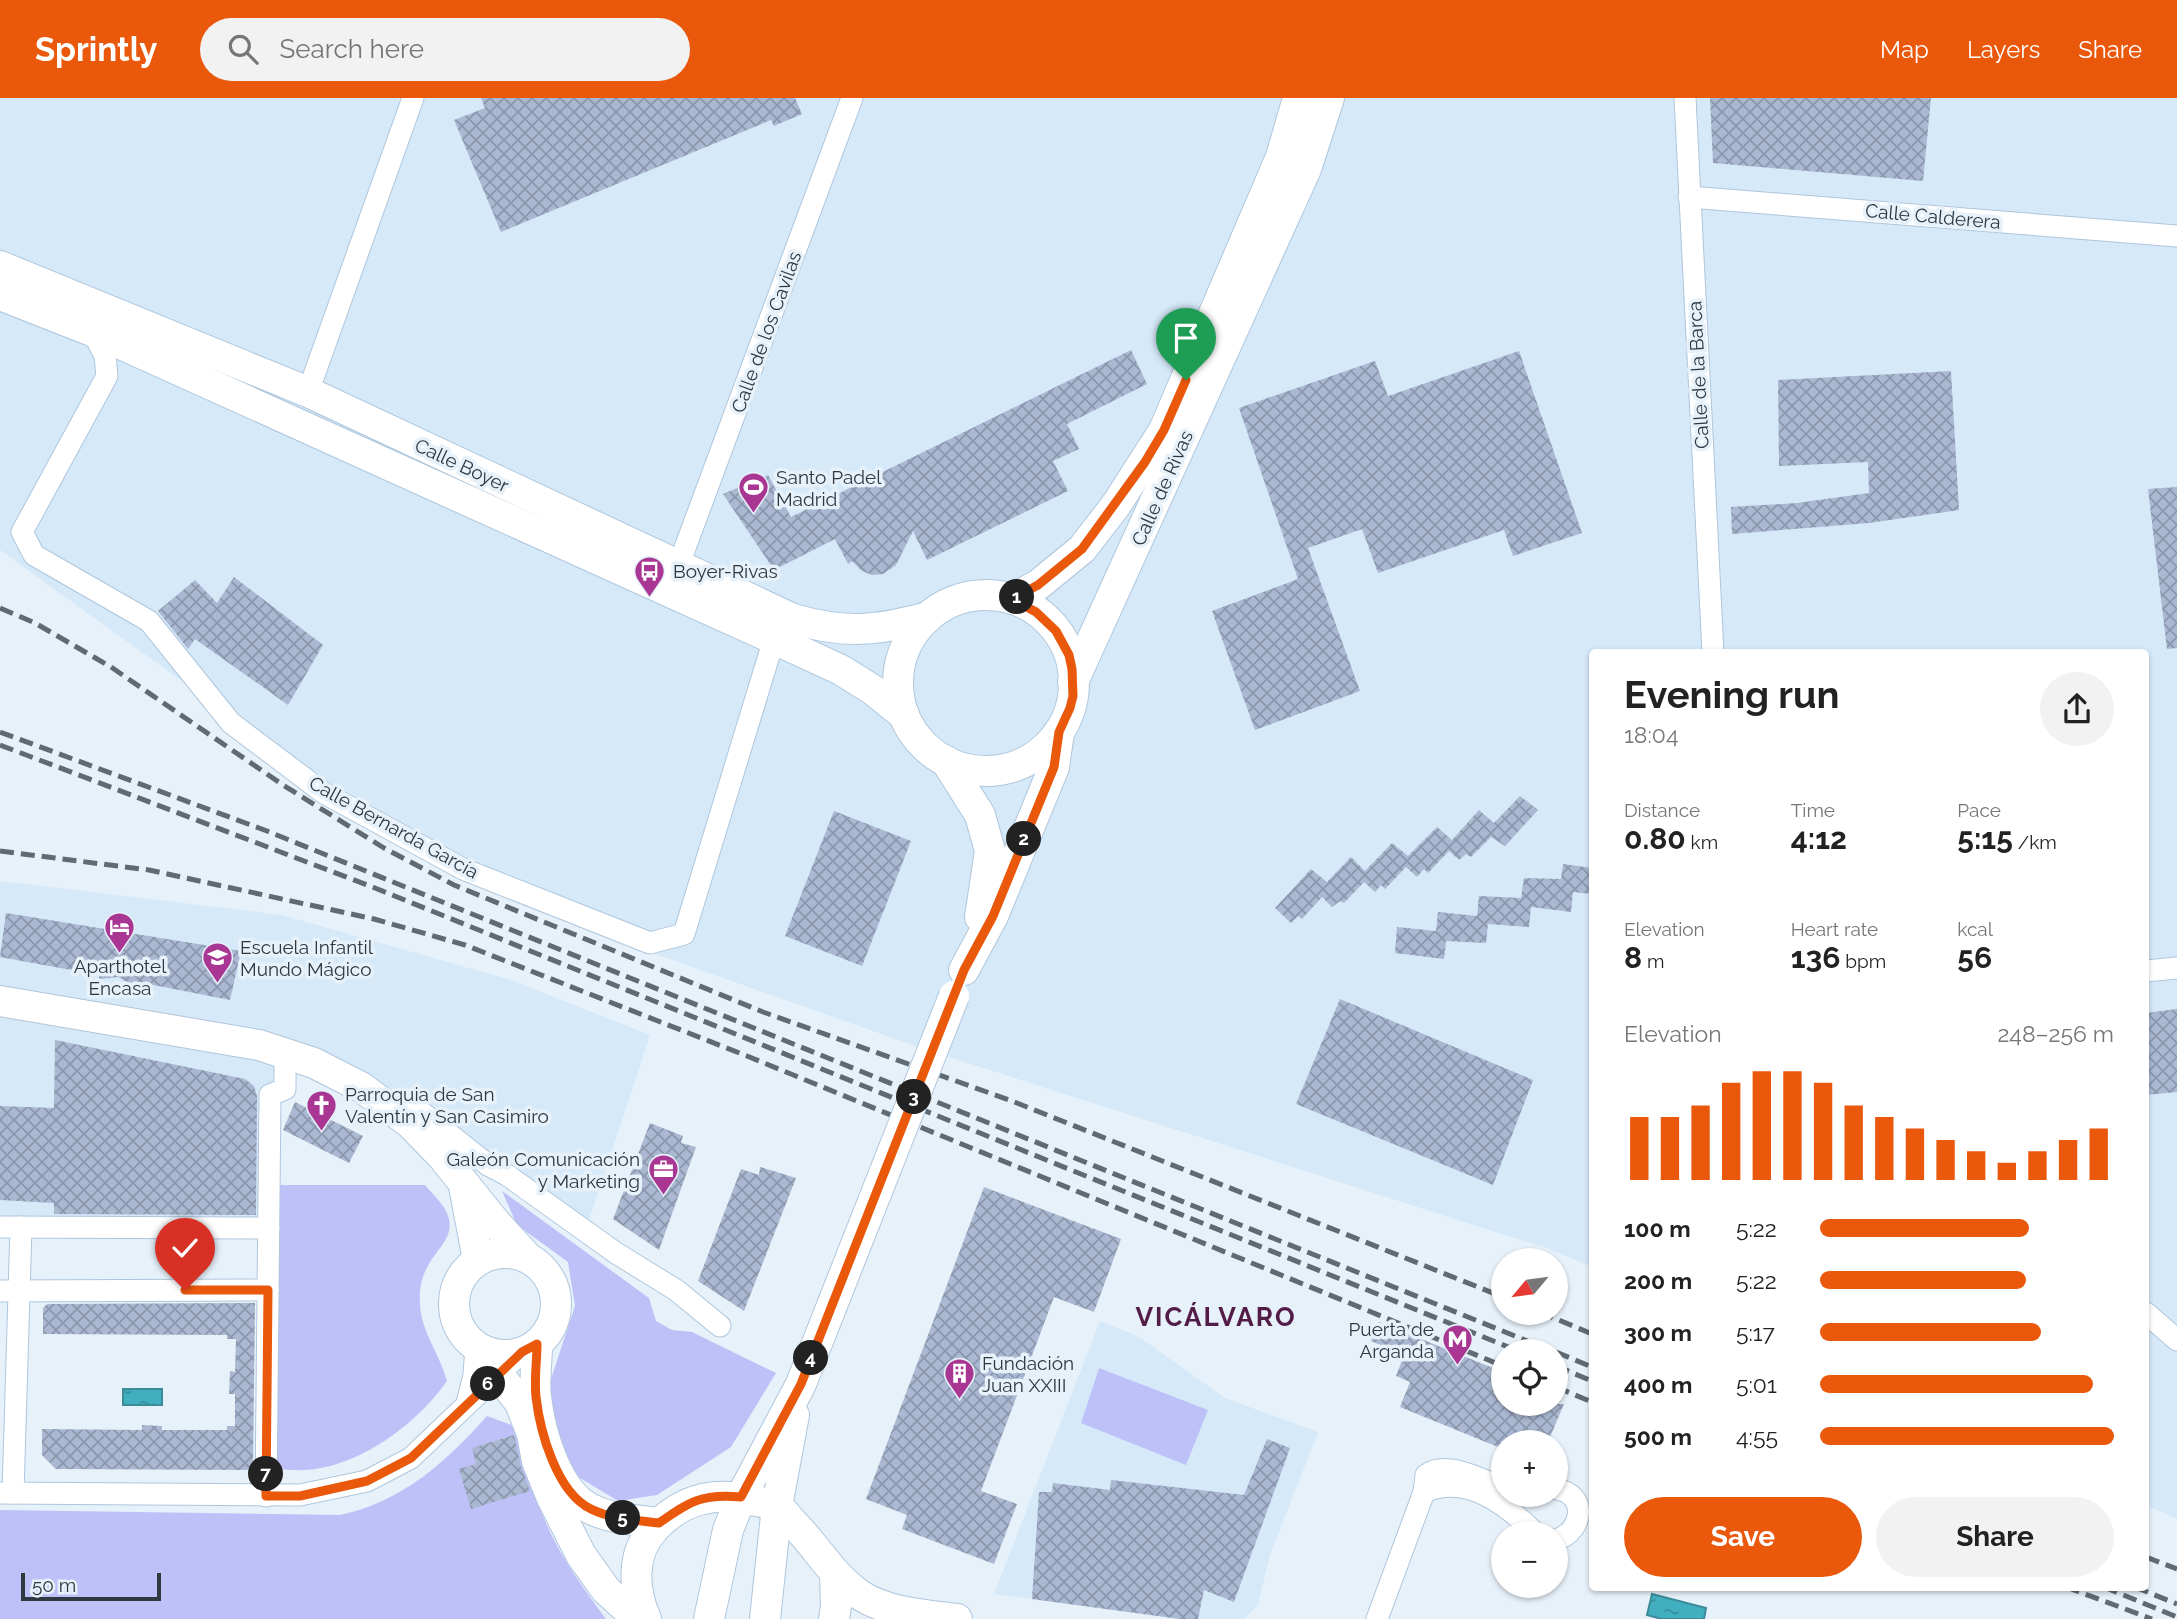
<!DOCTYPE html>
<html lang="en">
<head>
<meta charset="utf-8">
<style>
	body { margin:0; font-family:Raleway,sans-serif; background:#f2f2f2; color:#222; height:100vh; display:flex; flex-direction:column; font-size:26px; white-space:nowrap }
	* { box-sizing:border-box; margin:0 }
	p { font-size:23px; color:#767676 }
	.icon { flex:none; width:38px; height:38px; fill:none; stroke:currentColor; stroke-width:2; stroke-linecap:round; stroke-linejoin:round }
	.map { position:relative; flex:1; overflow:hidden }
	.details { position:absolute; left:1589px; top:551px; width:560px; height:942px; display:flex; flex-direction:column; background:#fff; border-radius:7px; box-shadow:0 2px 5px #0004 }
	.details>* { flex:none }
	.needle { width:46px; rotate:241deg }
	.buttons { position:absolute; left:1491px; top:1150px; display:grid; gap:14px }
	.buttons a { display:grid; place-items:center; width:77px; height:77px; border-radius:50%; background:#fff; box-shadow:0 2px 5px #0004; font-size:35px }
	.scale { position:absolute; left:21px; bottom:18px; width:140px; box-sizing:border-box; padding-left:7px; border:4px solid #2e3840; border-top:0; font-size:19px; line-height:24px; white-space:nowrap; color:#2e3840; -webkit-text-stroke:5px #e7f1fa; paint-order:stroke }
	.pin { position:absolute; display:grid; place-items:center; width:60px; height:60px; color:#fff; margin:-72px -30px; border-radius:50% 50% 50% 0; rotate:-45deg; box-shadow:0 0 7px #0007 }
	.pin .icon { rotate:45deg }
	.km { position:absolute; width:35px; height:35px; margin:-18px; border-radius:50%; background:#222; color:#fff; font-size:19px; line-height:35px; text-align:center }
	.round { display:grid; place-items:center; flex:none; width:74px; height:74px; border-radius:37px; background:#f2f2f2 }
	.headline { display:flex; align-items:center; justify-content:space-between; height:119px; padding:0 35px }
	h1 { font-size:38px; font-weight:700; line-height:52px }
	.figures { display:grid; grid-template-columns:repeat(3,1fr); gap:10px; height:119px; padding:7px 35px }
	.figures div { display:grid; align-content:center }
	.figures b { font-size:30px; font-weight:700 }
	.figures small { font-size:19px; font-weight:400 }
	.figures p { font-size:19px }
	.chart { height:196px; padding:14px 35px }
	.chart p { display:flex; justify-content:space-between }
	.chart svg { width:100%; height:126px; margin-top:7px; stroke:#ea580c; stroke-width:6 }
	.cta { display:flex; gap:14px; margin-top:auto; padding:14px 35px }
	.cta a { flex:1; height:80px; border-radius:42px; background:#ea580c; color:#fff; font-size:28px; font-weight:700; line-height:80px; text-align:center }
	.cta a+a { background:#f2f2f2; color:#222 }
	ul { padding:0 35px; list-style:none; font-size:23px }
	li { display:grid; grid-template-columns:112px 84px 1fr; align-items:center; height:52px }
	li i { height:18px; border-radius:9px; background:#ea580c }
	header { display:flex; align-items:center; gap:42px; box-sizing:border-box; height:98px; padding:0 35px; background:#ea580c; color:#fff }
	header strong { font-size:33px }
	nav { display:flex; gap:38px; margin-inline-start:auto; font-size:24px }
	.search { width:490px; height:63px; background:#f2f2f2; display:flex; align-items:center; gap:18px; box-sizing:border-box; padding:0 24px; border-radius:38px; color:#767676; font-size:26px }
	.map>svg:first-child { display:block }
</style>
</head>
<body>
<header>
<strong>Sprintly</strong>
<div class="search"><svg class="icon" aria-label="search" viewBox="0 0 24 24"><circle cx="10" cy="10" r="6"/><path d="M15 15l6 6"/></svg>Search here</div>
<nav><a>Map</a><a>Layers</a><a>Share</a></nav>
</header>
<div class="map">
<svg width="2177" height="1521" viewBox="0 0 2177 1521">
	<defs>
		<pattern id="water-ripples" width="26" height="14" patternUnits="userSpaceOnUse" patternTransform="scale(1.75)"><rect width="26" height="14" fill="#41afbf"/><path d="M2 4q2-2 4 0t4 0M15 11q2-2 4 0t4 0" fill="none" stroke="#378f9d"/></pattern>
		<pattern id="building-cross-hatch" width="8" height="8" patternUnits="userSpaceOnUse" patternTransform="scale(1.75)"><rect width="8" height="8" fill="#aab8d2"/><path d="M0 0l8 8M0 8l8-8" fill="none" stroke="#8b97ac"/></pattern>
	</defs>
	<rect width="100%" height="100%" fill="#e7f1fa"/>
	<!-- built -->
	<g fill="#d6e9f9">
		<path d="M0 0H2177V1421L2146 1407V555H1592V1169L1549 1151 924 951 647 853 372 720 0 452Z"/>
		<path d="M0 783 282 817 511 882 650 937 585 1134 488 1067 462 1081 442 1058 285 956 270 997 269 1130 0 1129Z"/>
		<path d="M1100 1223 1138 1238 1225 1300 1318 1334 1270 1457 1258 1506 1245 1521H1180L994 1496Z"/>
	</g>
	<!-- green -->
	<g fill="#bec1f8">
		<path d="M277 1087H425C432 1096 445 1107 448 1118 455 1138 438 1150 429 1166 421 1179 419 1192 420 1207 422 1236 440 1256 447 1283 417 1326 358 1370 304 1372 295 1373 286 1371 277 1371Z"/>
		<path d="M502 1093 649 1200 656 1223 672 1232 692 1234 776 1275 731 1349 657 1397 618 1403 575 1377 554 1334 548 1290 575 1208 568 1164 517 1127Z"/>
		<path d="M1099 1270 1208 1312 1186 1367 1081 1325Z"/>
		<path d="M487 1318 514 1328C523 1361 532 1394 546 1425 561 1460 584 1491 606 1521H0V1412L340 1417C402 1404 446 1364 487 1318Z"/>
	</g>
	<!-- water -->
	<g fill="url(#water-ripples)" stroke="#3b8b99" stroke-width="2">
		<rect x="123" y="1291" width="39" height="16"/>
		<path d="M1652 1496 1706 1510 1704 1521H1662L1647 1517Z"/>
	</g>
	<!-- building -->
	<g fill="url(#building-cross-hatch)">
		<path d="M481 0H795L802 16 774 28 771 22 501 134 454 22 485 10Z"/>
		<path d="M1710 0H1931L1923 83 1713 65Z"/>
		<path d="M1131 252 1147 286 1067 326 1079 351 1053 363 1068 393 927 462 913 433 896 467 883 476 872 477 862 473 852 463 848 466 835 441 774 472 723 396 768 377 791 419Z"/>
		<path d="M1519 253 1582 435 1513 458 1504 432 1378 475 1362 431 1308 450 1360 593 1255 632 1212 513 1298 481 1239 310 1375 263 1388 298Z"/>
		<path d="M1951 273 1959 412 1869 425 1732 436 1731 409 1797 405 1869 395 1868 364 1779 368 1778 282Z"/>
		<path d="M2177 389V550L2167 551 2148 391Z"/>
		<path d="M234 479 323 547 288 607 195 541 188 551 158 513 195 482 217 505Z"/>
		<path d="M1520 698 1538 712 1505 748 1491 739 1471 759 1466 756 1459 762 1449 753 1428 775 1424 771 1417 779 1406 769 1385 791 1381 787 1375 794 1364 784 1344 805 1340 803 1332 809 1322 799 1302 821 1298 818 1291 825 1275 810 1311 771 1327 784 1351 759 1365 773 1392 745 1408 758 1437 729 1452 742 1479 712 1494 725Z"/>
		<path d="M834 713 911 743 862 868 785 838Z"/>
		<path d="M1563 766 1592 770V796L1573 794 1571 814 1531 809 1529 829 1488 826 1486 845 1446 843 1444 861 1395 855 1397 829 1436 833 1438 814 1477 818 1479 798 1521 800 1524 780 1561 781Z"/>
		<path d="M6 815 241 853 230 902 133 883 132 887 118 879 99 881V877L0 859Z"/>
		<path d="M1340 901 1533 982 1493 1087 1296 1006Z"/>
		<path d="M2177 911V994L2146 997V915Z"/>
		<path d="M55 942 245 981 254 988 257 998 256 1117 54 1116V1105L0 1102V1008L54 1010Z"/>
		<path d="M295 1004 363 1038 349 1065 283 1032Z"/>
		<path d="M650 1025 683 1038 681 1045 696 1049 659 1152 613 1121Z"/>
		<path d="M760 1069 796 1080 744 1213 698 1183 741 1071 759 1077Z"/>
		<path d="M984 1089 1121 1141 1094 1214 1054 1199 981 1393 1017 1406 994 1466 902 1431 907 1417 866 1401Z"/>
		<path d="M255 1205 253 1366 247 1372 56 1371 42 1357V1331L142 1332V1327L162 1328V1332H227V1328H235V1296H229L230 1273 235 1274 236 1241H227V1237L43 1236V1210L47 1206Z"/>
		<path d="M1379 1224 1503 1274V1306H1564L1548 1344H1503V1351L1400 1309 1410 1284 1396 1278 1404 1257 1371 1243Z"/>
		<path d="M514 1337 521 1369 530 1393 471 1411 459 1371 476 1366 472 1350Z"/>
		<path d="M1267 1341 1290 1350 1234 1504 1204 1492 1198 1521H1180L1032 1501 1039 1394H1052L1053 1385 1110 1392 1111 1382 1244 1397Z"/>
	</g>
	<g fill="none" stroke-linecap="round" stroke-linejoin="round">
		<defs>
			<g id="street">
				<path d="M1685 0 1713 555"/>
				<path d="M1689 99 2177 138"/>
				<path d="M92 233 105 258 107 278 22 434 34 457 149 523 231 625 324 695 463 771 650 845 684 836 774 541"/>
				<path d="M308 294 413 0"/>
				<path d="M679 466 852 0"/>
				<path d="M2146 873 2177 870"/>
				<path d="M390 1006 420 1013 488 1067 507 1077 616 1155 676 1192 720 1228"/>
				<path d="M0 1129 269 1130"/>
				<path d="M0 1193 268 1192"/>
				<path d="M2146 1215 2177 1242"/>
				<path d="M467 1305 474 1277 476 1248"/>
				<path d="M1556 1391C1588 1396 1584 1433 1556 1442"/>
				<path d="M1424 1394C1466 1375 1506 1406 1535 1435"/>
				<path d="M0 1395 300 1397 367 1383 411 1360 522 1254"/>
				<path d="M13 1395 21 1129"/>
				<path d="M266 1398 270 997 285 991V956"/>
				<path d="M1377 1521 1424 1394 1426 1377C1447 1362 1481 1382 1503 1390"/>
			</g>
			<g id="secondary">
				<path d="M0 168 308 294 793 521C845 536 877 533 928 519"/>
				<path d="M0 197 92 233 774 541 841 572 873 592 904 617"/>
				<circle cx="986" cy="585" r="88"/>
				<path d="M1012 501 1038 487 1082 451 1116 407 1164 332 1281 59 1298 0"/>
				<path d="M1073 584 1306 71 1329 0"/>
				<path d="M946 663 980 717 990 753 980 819"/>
				<path d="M964 872 993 818 1054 669 1059 634"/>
				<path d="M0 903 259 947 314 965 361 989 411 1026 442 1058 495 1124 528 1160"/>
				<path d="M464 1088 478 1162"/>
				<circle cx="505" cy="1206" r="51"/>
				<path d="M537 1246C537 1263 534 1282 536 1299 540 1334 557 1395 591 1411 611 1421 636 1422 659 1425"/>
				<path d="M480 1251 520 1305 532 1336 537 1363 552 1400 581 1457 606 1492 638 1521"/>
				<path d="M646 1521C633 1492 631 1455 654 1431 682 1400 716 1393 755 1403 762 1404 770 1405 776 1408 782 1411 787 1418 791 1423 816 1447 831 1477 860 1497 888 1515 925 1517 957 1521"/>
				<path d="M709 1521 728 1432 741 1399 801 1286 885 1073"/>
				<path d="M765 1521 777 1408 794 1317"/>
				<path d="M834 1521 836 1508 835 1477"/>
			</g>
		</defs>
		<!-- street casing -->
		<use href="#street" stroke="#aec6dc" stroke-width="23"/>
		<!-- secondary casing -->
		<use href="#secondary" stroke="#aec6dc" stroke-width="32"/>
		<!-- street -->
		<use href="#street" stroke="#fff" stroke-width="21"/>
		<!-- secondary -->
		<use href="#secondary" stroke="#fff" stroke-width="30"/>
		<!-- rail -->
		<g stroke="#606a72" stroke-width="5" stroke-dasharray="14 7" stroke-linecap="butt">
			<path d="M0 510 35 525 111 569 283 687 384 750 454 787 763 914 1012 1003 1503 1199"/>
			<path d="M0 634 267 733 1552 1253"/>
			<path d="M0 647 375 790 1518 1253"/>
			<path d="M0 753 149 772 374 821 465 847 747 958 1503 1268"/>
			<path d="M1540 1214 1592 1236"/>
			<path d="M1556 1254 1592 1269"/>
			<path d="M1556 1268 1592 1283"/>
			<path d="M1556 1289 1592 1304"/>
			<path d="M2146 1459 2177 1471"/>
			<path d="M2066 1489 2152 1521"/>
			<path d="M2104 1489 2177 1519"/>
			<path d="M2135 1489 2177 1506"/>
		</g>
		<defs>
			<path id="secondary-bridge" d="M885 1073 954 898"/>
		</defs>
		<!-- secondary-bridge casing -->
		<use href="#secondary-bridge" stroke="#aec6dc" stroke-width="32" stroke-linecap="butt"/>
		<!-- secondary-bridge -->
		<use href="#secondary-bridge" stroke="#fff" stroke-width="30"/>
	</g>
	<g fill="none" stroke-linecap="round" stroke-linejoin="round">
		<defs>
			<path id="route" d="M185 1192H268L266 1398H300L367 1383 411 1360 522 1254 537 1246C537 1263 534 1282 536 1299 540 1334 557 1395 591 1411 611 1421 636 1422 659 1425 689 1404 702 1395 741 1399L801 1286 964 872 993 818 1054 669 1059 634 1070 610 1073 598 1072 571 1069 557 1056 533 1036 514 1012 501 1038 487 1082 451 1145 364 1164 332 1186 282"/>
		</defs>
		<!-- route casing -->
		<use href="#route" stroke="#fff" stroke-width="14"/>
		<!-- route -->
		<use href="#route" stroke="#ea580c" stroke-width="9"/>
	</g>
	<!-- icons -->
	<defs>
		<symbol id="stadium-pin" viewBox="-11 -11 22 30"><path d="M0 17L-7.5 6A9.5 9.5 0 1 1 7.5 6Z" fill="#a83692" stroke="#e7f1fa"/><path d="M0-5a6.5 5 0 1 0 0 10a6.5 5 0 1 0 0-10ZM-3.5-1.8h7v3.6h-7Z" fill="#fff"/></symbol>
		<symbol id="bus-pin" viewBox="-11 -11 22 30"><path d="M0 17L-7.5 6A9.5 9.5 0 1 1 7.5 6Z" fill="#a83692" stroke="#e7f1fa"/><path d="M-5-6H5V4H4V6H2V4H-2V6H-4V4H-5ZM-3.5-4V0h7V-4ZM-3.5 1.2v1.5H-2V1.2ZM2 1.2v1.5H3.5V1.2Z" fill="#fff"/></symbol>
		<symbol id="hotel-pin" viewBox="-11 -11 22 30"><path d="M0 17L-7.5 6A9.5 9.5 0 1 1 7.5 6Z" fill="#a83692" stroke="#e7f1fa"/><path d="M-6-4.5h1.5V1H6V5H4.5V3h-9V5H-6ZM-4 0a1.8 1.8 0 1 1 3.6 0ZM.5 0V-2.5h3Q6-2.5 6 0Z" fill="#fff"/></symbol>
		<symbol id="school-pin" viewBox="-11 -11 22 30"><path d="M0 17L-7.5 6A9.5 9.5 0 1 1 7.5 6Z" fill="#a83692" stroke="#e7f1fa"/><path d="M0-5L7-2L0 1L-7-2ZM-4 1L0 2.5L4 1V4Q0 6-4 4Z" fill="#fff"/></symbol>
		<symbol id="church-pin" viewBox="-11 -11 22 30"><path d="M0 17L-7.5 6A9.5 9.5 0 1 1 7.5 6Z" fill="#a83692" stroke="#e7f1fa"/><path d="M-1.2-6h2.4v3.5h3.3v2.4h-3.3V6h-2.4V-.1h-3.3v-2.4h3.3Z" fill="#fff"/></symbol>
		<symbol id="office-pin" viewBox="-11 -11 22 30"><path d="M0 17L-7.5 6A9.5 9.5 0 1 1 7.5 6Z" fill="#a83692" stroke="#e7f1fa"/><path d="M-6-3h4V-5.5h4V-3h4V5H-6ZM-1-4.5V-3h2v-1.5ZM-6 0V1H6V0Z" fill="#fff"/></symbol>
		<symbol id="metro-pin" viewBox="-11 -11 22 30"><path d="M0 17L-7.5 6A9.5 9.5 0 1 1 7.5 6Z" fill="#a83692" stroke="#e7f1fa"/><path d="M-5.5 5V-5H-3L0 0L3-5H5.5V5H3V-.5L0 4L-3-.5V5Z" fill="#fff"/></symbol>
		<symbol id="building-pin" viewBox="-11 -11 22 30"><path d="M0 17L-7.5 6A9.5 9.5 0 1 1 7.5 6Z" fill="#a83692" stroke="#e7f1fa"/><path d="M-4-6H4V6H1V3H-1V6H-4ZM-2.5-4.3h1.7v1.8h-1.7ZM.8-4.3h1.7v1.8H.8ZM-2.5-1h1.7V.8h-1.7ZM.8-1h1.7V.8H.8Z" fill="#fff"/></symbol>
	</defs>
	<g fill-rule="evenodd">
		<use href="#stadium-pin" x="736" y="372" width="35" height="47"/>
		<use href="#bus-pin" x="632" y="456" width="35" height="47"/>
		<use href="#hotel-pin" x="102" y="812" width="35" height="47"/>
		<use href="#school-pin" x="200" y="842" width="35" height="47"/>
		<use href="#church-pin" x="304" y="990" width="35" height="47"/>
		<use href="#office-pin" x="646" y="1054" width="35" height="47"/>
		<use href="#metro-pin" x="1440" y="1224" width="35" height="47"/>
		<use href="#building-pin" x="942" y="1258" width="35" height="47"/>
	</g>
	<g text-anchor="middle" stroke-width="7" stroke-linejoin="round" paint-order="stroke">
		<!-- street labels -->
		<g font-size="19" fill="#2e3840" stroke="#e7f1fa">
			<text transform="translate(1933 118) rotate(5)" y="7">Calle Calderera</text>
			<text transform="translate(766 234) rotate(-70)" y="7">Calle de los Cavilas</text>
			<text transform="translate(1698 277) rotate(-93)" y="7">Calle de la Barca</text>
			<text transform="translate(462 367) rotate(25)" y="7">Calle Boyer</text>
			<text transform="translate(1162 390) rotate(-66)" y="7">Calle de Rivas</text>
			<text transform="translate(394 729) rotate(29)" y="7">Calle Bernarda García</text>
		</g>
		<!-- poi labels -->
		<g font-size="19" fill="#2e3840" stroke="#e7f1fa" text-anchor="start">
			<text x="776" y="386">Santo Padel<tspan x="776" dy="22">Madrid</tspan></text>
			<text x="673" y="480">Boyer-Rivas</text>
			<text x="240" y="856">Escuela Infantil<tspan x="240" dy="22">Mundo Mágico</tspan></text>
			<text x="120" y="875" text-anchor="middle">Aparthotel<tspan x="120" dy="22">Encasa</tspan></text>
			<text x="345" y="1003">Parroquia de San<tspan x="345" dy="22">Valentín y San Casimiro</tspan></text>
			<text x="640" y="1068" text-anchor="end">Galeón Comunicación<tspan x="640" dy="22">y Marketing</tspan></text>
			<text x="1434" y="1238" text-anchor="end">Puerta de<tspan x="1434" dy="22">Arganda</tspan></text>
			<text x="982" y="1272">Fundación<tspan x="982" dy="22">Juan XXIII</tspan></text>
		</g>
		<!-- district labels -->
		<g font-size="26" font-weight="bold" letter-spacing="2" fill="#531c47" stroke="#e7f1fa">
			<text x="1216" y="1228">VICÁLVARO</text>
		</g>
	</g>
</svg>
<div class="buttons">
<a><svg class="needle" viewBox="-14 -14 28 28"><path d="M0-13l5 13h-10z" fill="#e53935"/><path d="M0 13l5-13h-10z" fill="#767676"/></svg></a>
<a><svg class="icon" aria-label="locate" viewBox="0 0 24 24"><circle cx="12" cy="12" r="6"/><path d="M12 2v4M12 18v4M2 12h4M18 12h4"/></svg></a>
<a>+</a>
<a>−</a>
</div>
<div class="scale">50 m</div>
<div class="pin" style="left:1186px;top:282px;background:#1e9e55"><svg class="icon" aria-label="arrive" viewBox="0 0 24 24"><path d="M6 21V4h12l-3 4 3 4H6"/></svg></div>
<div class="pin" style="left:185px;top:1192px;background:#d93025"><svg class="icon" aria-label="check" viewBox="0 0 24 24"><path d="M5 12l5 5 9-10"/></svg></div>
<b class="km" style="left:1017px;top:499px">1</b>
<b class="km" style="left:1024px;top:741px">2</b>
<b class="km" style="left:914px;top:999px">3</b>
<b class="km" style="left:811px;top:1260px">4</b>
<b class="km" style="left:623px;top:1420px">5</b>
<b class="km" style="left:488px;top:1286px">6</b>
<b class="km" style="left:266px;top:1376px">7</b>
<section class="details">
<div class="headline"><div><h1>Evening run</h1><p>18:04</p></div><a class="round"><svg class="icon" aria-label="share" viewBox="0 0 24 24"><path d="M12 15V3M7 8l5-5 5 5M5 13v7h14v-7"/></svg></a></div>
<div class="figures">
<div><p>Distance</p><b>0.80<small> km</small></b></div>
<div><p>Time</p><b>4:12</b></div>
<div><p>Pace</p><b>5:15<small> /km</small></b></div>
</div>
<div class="figures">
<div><p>Elevation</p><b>8<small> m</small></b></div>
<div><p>Heart rate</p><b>136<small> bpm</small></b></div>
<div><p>kcal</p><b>56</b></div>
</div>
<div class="chart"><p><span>Elevation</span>248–256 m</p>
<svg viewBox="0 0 160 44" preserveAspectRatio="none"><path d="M5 44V22M15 44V22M25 44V18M35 44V10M45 44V6M55 44V6M65 44V10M75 44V18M85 44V22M95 44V26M105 44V30M115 44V34M125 44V38M135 44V34M145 44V30M155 44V26"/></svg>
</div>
<ul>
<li><b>100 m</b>5:22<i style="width:71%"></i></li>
<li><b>200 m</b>5:22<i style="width:70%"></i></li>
<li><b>300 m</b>5:17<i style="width:75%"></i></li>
<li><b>400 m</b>5:01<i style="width:93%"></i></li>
<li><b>500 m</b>4:55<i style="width:100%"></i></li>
</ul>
<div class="cta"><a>Save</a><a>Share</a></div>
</section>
</div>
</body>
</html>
